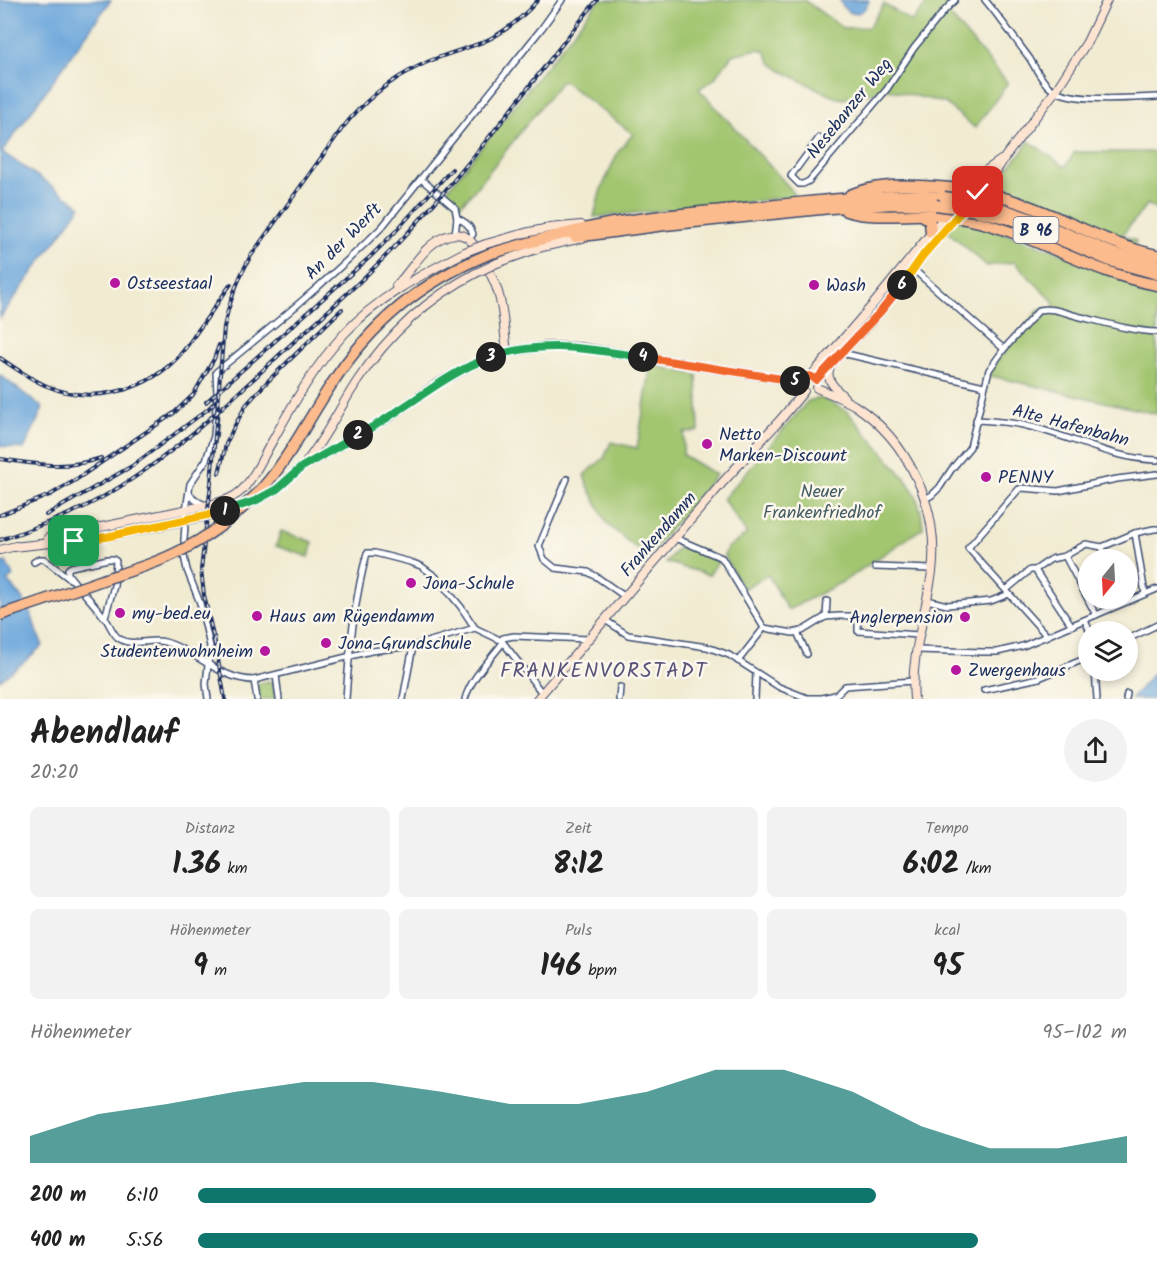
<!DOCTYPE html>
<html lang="de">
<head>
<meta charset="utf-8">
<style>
	body { margin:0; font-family:Kalam,sans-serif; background:#f2f2f2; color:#222; height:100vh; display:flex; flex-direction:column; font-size:22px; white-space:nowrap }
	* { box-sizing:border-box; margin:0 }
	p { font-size:20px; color:#767676 }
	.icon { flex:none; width:33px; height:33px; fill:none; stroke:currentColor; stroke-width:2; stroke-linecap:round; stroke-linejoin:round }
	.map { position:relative; height:699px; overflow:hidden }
	.details { display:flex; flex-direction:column; background:#fff; flex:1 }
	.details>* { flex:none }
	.needle { width:39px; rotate:198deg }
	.fabs { position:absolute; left:1078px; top:549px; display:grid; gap:12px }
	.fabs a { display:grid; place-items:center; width:60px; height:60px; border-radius:50%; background:#fff; box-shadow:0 3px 9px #0003; font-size:30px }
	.pin { position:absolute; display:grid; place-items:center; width:51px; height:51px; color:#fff; margin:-26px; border-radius:12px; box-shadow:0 3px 9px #0006 }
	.km { position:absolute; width:30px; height:30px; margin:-15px; border-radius:50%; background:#222; color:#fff; font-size:16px; line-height:30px; text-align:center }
	.round { display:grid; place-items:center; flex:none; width:63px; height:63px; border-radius:32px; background:#f2f2f2 }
	.headline { display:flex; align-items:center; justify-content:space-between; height:102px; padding:0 30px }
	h1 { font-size:33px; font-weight:700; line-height:45px }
	.metrics { display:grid; grid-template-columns:repeat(3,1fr); gap:9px; height:102px; padding:6px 30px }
	.metrics div { display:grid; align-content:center; border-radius:9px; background:#f2f2f2; text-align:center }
	.metrics b { font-size:30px; font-weight:700 }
	.metrics small { font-size:16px; font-weight:400 }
	.metrics p { font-size:16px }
	.chart { height:168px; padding:12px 30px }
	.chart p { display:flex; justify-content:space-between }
	.chart svg { width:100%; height:108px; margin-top:6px; fill:#0f766e; opacity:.7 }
	ul { padding:0 30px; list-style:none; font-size:20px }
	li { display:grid; grid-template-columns:96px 72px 1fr; align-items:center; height:45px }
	li i { height:15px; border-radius:8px; background:#0f766e }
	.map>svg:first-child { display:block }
</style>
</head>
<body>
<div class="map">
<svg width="1157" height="699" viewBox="0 0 1157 699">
	<rect width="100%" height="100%" fill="#fbf7ec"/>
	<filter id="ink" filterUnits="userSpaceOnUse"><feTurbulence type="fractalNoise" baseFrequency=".0167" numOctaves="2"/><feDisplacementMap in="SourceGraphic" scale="12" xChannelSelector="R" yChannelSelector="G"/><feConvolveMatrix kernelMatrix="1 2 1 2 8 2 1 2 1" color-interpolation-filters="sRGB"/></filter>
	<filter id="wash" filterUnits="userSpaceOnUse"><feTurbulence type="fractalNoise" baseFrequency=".008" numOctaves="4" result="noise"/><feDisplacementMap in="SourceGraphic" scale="24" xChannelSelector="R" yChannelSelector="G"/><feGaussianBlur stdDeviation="1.35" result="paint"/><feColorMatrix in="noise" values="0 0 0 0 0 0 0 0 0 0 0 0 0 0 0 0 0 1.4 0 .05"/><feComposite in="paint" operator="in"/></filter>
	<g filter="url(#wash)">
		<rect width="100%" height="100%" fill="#f1ebd2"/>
		<!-- green -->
		<g fill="#a2c56f" stroke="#5e7a66" stroke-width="1.5">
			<path d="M599 0H804L843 28 869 27 884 4 912 22 930 0H955L945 10 1008 83 975 128 945 103 887 89 843 99 834 97 782 71 771 63 765 51 758 49 732 55 714 79 699 89 790 188 794 196 742 203 594 217 600 192 618 152 633 134 562 80 472 193 460 205 444 194Z"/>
			<path d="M1029 141 1065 167 1075 152H1157V211L1148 204 1122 235 1136 241 1135 245 1002 194 993 184 1021 153Z"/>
			<path d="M955 217 1157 285V414L987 375 989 370 1039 310 1054 309 1053 301 1014 262 987 266 945 229Z"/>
			<path d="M651 365 697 375 699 431 684 433 683 455 716 475 647 557 607 524 587 484 584 475 604 458 611 442 637 448Z"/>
			<path d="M820 398 832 403 847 411 904 477 916 495 921 512 923 528 844 581 788 610 768 575 743 589 724 555 727 548 747 534 723 499 808 401Z"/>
			<path d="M281 531 313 542 309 557 276 546Z"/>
			<path d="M678 548 699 549 719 560 709 575 666 562Z"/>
			<path d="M268 681 273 683 275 699H258L257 684Z"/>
		</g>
		<!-- water -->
		<g fill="#6aa6db" stroke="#426a9c" stroke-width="1.5">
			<path d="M0 0H111L2 152 81 206 0 318Z"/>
			<path d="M840 0H869V1C863 18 845 17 840 0Z"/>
			<path d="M0 375 43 408 24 449 0 446Z"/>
			<path d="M6 562 13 576 7 581 19 594 31 613 37 633 43 645 23 663 0 680V564Z"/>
			<path d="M1157 669V699H1131Z"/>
		</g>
	</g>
	<g filter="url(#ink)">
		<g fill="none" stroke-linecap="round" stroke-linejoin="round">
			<defs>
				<g id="street">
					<path d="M985 0C1001 19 1015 39 1030 59 1035 68 1041 79 1048 86 1067 104 1131 98 1157 97"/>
					<path d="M819 138 791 176 799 184H803L809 181 887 89 914 48 945 10 955 0"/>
					<path d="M421 179 455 208 457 218 455 235"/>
					<path d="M457 218C465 222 470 225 473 234L469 239"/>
					<path d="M913 269 1004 349"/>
					<path d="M842 353 984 386"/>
					<path d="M976 420C993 421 1011 422 1027 426 1071 436 1111 459 1157 460"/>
					<path d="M567 479 539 546 544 559 555 568 588 572 597 577 624 596"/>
					<path d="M189 493 195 500 205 505"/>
					<path d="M925 499 932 495 940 487 951 470 970 447 989 370 1004 349 1039 310C1053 307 1064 313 1077 316 1103 322 1130 331 1157 332"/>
					<path d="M1135 533 1145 594"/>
					<path d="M675 538 722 558 764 628 738 661"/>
					<path d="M1102 547 1106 560"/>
					<path d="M1065 556 1096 615"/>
					<path d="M34 562 39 559H44L70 579"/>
					<path d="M875 567 932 569"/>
					<path d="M1006 590 1030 570H1035"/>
					<path d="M927 600 947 605 991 601 1009 594"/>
					<path d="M105 617 114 586 116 561 113 559H108L71 567 68 569V574C79 589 93 602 104 617 110 623 112 635 120 639 132 647 151 638 165 642 196 651 221 680 254 680L371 651 413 646 475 628"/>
					<path d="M826 617 827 601"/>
					<path d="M605 620 628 635 707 647 729 655 779 687 807 698H821L831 696 837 694 845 686 913 681"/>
					<path d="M1085 620 1090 632"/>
					<path d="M1072 626 1035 570 1051 559 1065 556 1086 544 1102 547 1135 533 1154 529H1157"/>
					<path d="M764 628 793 633 802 631 825 617 839 616H858V631L919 635"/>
					<path d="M797 632 807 654"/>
					<path d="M1047 636 968 548 1019 489 1022 488 1058 491 1117 479 1157 474"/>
					<path d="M1128 639 1157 625"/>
					<path d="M917 650 983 652H997L1023 646 1157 589"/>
					<path d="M1095 670 1097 699"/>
					<path d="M276 675 279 699"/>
					<path d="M254 680 257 699"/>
					<path d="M984 690 1039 678 1089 657"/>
					<path d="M208 699 206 684 210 646 200 603 187 570 184 556V540L186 510 190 484 206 460 214 436 217 393 216 372C273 326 330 279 382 227L542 28 562 0"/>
					<path d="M346 699C349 650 354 600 367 553H375L410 562 421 566 436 577 461 607 475 628 502 641 542 693"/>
					<path d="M403 699 413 646"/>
					<path d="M465 699C471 678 488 662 501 645L503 638 514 636 588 639"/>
					<path d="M619 699 620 687"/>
					<path d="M755 699 756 674"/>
					<path d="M1126 699 1127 694"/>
				</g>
				<g id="secondary">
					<path d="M966 192 985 171 1001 160"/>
					<path d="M975 195 997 170 1005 157 1056 90 1087 42 1107 0"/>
					<path d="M486 244 525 233 549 228 581 225"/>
					<path d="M497 263 542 247 582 238"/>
					<path d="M396 286C411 271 423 246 444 237 450 234 460 233 466 237 476 242 495 282 498 292 504 311 504 332 507 352"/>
					<path d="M831 365C823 378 835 388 844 397"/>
					<path d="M811 376 875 302 946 215"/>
					<path d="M816 380 881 311 904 282 924 254 957 215"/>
					<path d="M817 388C829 393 842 398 854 405 908 440 940 508 932 572 926 614 910 656 914 699"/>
					<path d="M307 461C327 435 340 407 358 380 388 335 428 298 476 273"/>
					<path d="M253 502 277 489 302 467 390 417 435 385 472 365 484 360 513 351 549 346 579 347 800 382"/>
					<path d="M48 538 213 504C224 501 234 498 242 490 255 477 263 456 273 440 294 402 315 366 344 334 378 297 421 275 465 252"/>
					<path d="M13 547 106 537 211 515 242 506"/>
					<path d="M0 550 16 546"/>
					<path d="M537 699 723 482 781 419 804 391"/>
				</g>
				<g id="highway">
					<path d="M988 181 991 189 999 196"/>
					<path d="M850 195C873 185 896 185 921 186 955 187 989 192 1020 203 1067 219 1108 245 1157 255"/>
					<path d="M985 203 1035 220 1113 253 1157 265"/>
					<path d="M846 211C854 213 861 215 869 215 892 217 915 214 938 215 952 216 966 219 979 222 1041 238 1094 274 1157 285"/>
					<path d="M977 211 1013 220 1110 261 1157 274"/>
					<path d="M923 215 930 222 931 233"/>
					<path d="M575 237 665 225 831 208 894 204 936 205"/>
					<path d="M489 254C530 242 571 231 613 223 667 213 722 211 776 205 832 200 888 193 944 197"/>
				</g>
			</defs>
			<!-- street casing -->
			<use href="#street" stroke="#3b4b6f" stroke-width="8"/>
			<!-- secondary casing -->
			<use href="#secondary" stroke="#3b4b6f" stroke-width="10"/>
			<!-- highway casing -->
			<use href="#highway" stroke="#3b4b6f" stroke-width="13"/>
			<!-- street -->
			<use href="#street" stroke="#fff" stroke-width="5"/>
			<!-- secondary -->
			<use href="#secondary" stroke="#fde4d1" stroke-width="8"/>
			<!-- highway -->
			<use href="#highway" stroke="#fbbb8d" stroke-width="10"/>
			<defs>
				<g id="rail">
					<path d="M0 358C15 368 30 379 47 386 89 404 141 393 174 361 184 352 191 340 199 329 210 314 220 299 231 284"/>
					<path d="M206 402 370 257 395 232 452 169"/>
					<path d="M0 459C36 464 65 470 101 458"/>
					<path d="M219 473 226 444 233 429 246 405 266 383 342 309"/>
					<path d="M0 515 50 495 74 481 174 413 193 395 214 359 219 345"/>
					<path d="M46 515 132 466 208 409 217 400"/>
					<path d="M0 540C29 530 57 520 84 507 158 470 217 413 277 357 319 319 363 281 402 239 472 164 533 80 597 0"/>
					<path d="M214 637 225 699"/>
					<path d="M215 645 204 595 201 570 211 483 224 327C229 301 238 279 250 257L341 130C363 101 389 80 423 64 442 55 463 50 483 42 504 33 523 17 538 0"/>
				</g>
			</defs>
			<!-- rail casing -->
			<use href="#rail" stroke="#1b2f5e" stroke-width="4"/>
			<!-- rail -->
			<use href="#rail" stroke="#fbf7ec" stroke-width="1.5" stroke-dasharray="4.5" stroke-linecap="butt"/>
			<defs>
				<g id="secondary-bridge">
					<path d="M465 252 486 244"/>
					<path d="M476 273 497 263"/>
				</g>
				<g id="highway-bridge">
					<path d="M944 197 985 203"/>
					<path d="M936 205 977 211"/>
					<path d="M0 615C36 603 72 591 108 578 133 570 160 562 184 549 211 535 235 516 257 494 287 463 307 421 331 385 371 323 421 282 489 254"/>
				</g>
			</defs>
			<!-- secondary-bridge casing -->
			<use href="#secondary-bridge" stroke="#3b4b6f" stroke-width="10" stroke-linecap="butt"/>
			<!-- highway-bridge casing -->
			<use href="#highway-bridge" stroke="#3b4b6f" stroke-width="13" stroke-linecap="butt"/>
			<!-- secondary-bridge -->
			<use href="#secondary-bridge" stroke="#fde4d1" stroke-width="8"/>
			<!-- highway-bridge -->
			<use href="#highway-bridge" stroke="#fbbb8d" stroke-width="10"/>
		</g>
	</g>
	<g fill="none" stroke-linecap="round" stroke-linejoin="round" filter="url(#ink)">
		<defs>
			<path id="split-1" d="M74 541 106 537 225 511"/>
			<path id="split-2" d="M225 511 255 501 277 489 302 467 358 435"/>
			<path id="split-3" d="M358 435C369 429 380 423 390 416 423 395 454 370 491 357"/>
			<path id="split-4" d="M491 357C545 339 588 349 643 357"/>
			<path id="split-5" d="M643 357 795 381"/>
			<path id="split-6" d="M795 381 800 382C804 375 810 374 816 380L881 311 902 285"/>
			<path id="split-7" d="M902 285 924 254 978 192"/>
		</defs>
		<!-- split-1 casing -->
		<use href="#split-1" stroke="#fff" stroke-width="12"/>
		<!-- split-2 casing -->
		<use href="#split-2" stroke="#fff" stroke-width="12"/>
		<!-- split-3 casing -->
		<use href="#split-3" stroke="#fff" stroke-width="12"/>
		<!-- split-4 casing -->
		<use href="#split-4" stroke="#fff" stroke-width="12"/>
		<!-- split-5 casing -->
		<use href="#split-5" stroke="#fff" stroke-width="12"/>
		<!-- split-6 casing -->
		<use href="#split-6" stroke="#fff" stroke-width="12"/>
		<!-- split-7 casing -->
		<use href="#split-7" stroke="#fff" stroke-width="12"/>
		<!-- split-1 -->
		<use href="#split-1" stroke="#f5b400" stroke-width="8"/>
		<!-- split-2 -->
		<use href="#split-2" stroke="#22a559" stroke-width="8"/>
		<!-- split-3 -->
		<use href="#split-3" stroke="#22a559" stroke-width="8"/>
		<!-- split-4 -->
		<use href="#split-4" stroke="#22a559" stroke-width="8"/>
		<!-- split-5 -->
		<use href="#split-5" stroke="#f0652b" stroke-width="8"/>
		<!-- split-6 -->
		<use href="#split-6" stroke="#f0652b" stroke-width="8"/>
		<!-- split-7 -->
		<use href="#split-7" stroke="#f5b400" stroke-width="8"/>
	</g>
	<!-- markers -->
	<g fill="#b5179e" stroke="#fbf7ec" stroke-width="2">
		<circle cx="115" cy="283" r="6"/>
		<circle cx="814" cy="285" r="6"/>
		<circle cx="707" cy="444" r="6"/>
		<circle cx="986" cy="477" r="6"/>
		<circle cx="411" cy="583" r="6"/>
		<circle cx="120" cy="613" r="6"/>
		<circle cx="257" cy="616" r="6"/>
		<circle cx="965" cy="617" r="6"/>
		<circle cx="326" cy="643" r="6"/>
		<circle cx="265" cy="651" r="6"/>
		<circle cx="956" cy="670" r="6"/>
	</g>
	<g text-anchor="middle" stroke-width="5" stroke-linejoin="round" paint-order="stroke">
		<!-- shield labels -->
		<rect fill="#fbf7ec" stroke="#5e6b89" stroke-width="1.5" x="1013.5" y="217" width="45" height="26" rx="4.5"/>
		<g font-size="16" font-weight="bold" fill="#1b2f5e">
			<text x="1036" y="236">B 96</text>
		</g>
		<!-- street labels -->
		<g font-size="18" fill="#1b2f5e" stroke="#fbf7ec">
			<text transform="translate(849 108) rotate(-51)" y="6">Nesebanzer Weg</text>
			<text transform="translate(343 241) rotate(-45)" y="6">An der Werft</text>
			<text transform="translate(1071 425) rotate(15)" y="6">Alte Hafenbahn</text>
			<text transform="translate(658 534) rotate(-49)" y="6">Frankendamm</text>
		</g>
		<!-- poi labels -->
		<g font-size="18" fill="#1b2f5e" stroke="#fbf7ec" text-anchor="start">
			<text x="127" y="289">Ostseestaal</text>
			<text x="826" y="291">Wash</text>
			<text x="719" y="440">Netto<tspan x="719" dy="21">Marken-Discount</tspan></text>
			<text x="998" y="483">PENNY</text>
			<text x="423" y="589">Jona-Schule</text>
			<text x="132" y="619">my-bed.eu</text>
			<text x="269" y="622">Haus am Rügendamm</text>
			<text x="953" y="623" text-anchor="end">Anglerpension</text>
			<text x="338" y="649">Jona-Grundschule</text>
			<text x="253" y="657" text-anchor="end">Studentenwohnheim</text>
			<text x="968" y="676">Zwergenhaus</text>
		</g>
		<!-- park labels -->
		<g font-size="18" fill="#445c63" stroke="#fbf7ec">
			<text x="822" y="497">Neuer<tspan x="822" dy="21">Frankenfriedhof</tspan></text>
		</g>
		<!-- quarter labels -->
		<g font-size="21" letter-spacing="1.5" fill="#5a547a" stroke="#fbf7ec">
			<text x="604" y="677">FRANKENVORSTADT</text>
		</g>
	</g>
</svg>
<div class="fabs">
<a><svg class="needle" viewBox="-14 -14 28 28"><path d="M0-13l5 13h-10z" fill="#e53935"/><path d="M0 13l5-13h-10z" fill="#767676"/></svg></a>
<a><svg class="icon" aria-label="layers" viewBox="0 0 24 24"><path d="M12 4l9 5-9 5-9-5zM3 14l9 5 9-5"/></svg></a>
</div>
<div class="pin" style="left:74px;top:541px;background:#1e9e55"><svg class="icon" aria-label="arrive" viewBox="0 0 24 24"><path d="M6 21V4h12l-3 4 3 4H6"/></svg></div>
<div class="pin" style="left:978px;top:192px;background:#d93025"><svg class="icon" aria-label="check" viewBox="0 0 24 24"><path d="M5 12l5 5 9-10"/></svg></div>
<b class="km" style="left:225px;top:511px">1</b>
<b class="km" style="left:358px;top:435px">2</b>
<b class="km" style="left:491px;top:357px">3</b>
<b class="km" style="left:643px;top:357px">4</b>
<b class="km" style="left:795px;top:381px">5</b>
<b class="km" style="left:902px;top:285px">6</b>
</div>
<section class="details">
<div class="headline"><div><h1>Abendlauf</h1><p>20:20</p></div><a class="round"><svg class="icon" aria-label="share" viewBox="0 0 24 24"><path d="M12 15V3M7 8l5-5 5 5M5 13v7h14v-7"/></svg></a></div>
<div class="metrics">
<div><p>Distanz</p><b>1.36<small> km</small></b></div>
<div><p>Zeit</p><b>8:12</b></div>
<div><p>Tempo</p><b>6:02<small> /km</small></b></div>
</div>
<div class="metrics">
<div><p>Höhenmeter</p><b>9<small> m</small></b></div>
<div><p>Puls</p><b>146<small> bpm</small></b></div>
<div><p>kcal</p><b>95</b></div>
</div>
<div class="chart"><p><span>Höhenmeter</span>95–102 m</p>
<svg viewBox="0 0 160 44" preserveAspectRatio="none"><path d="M0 44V33L10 24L20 20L30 15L40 11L50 11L60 15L70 20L80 20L90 15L100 6L110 6L120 15L130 29L140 38L150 38L160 33V44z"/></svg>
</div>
<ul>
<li><b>200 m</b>6:10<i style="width:73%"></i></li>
<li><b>400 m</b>5:56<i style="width:84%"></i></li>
</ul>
</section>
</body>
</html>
